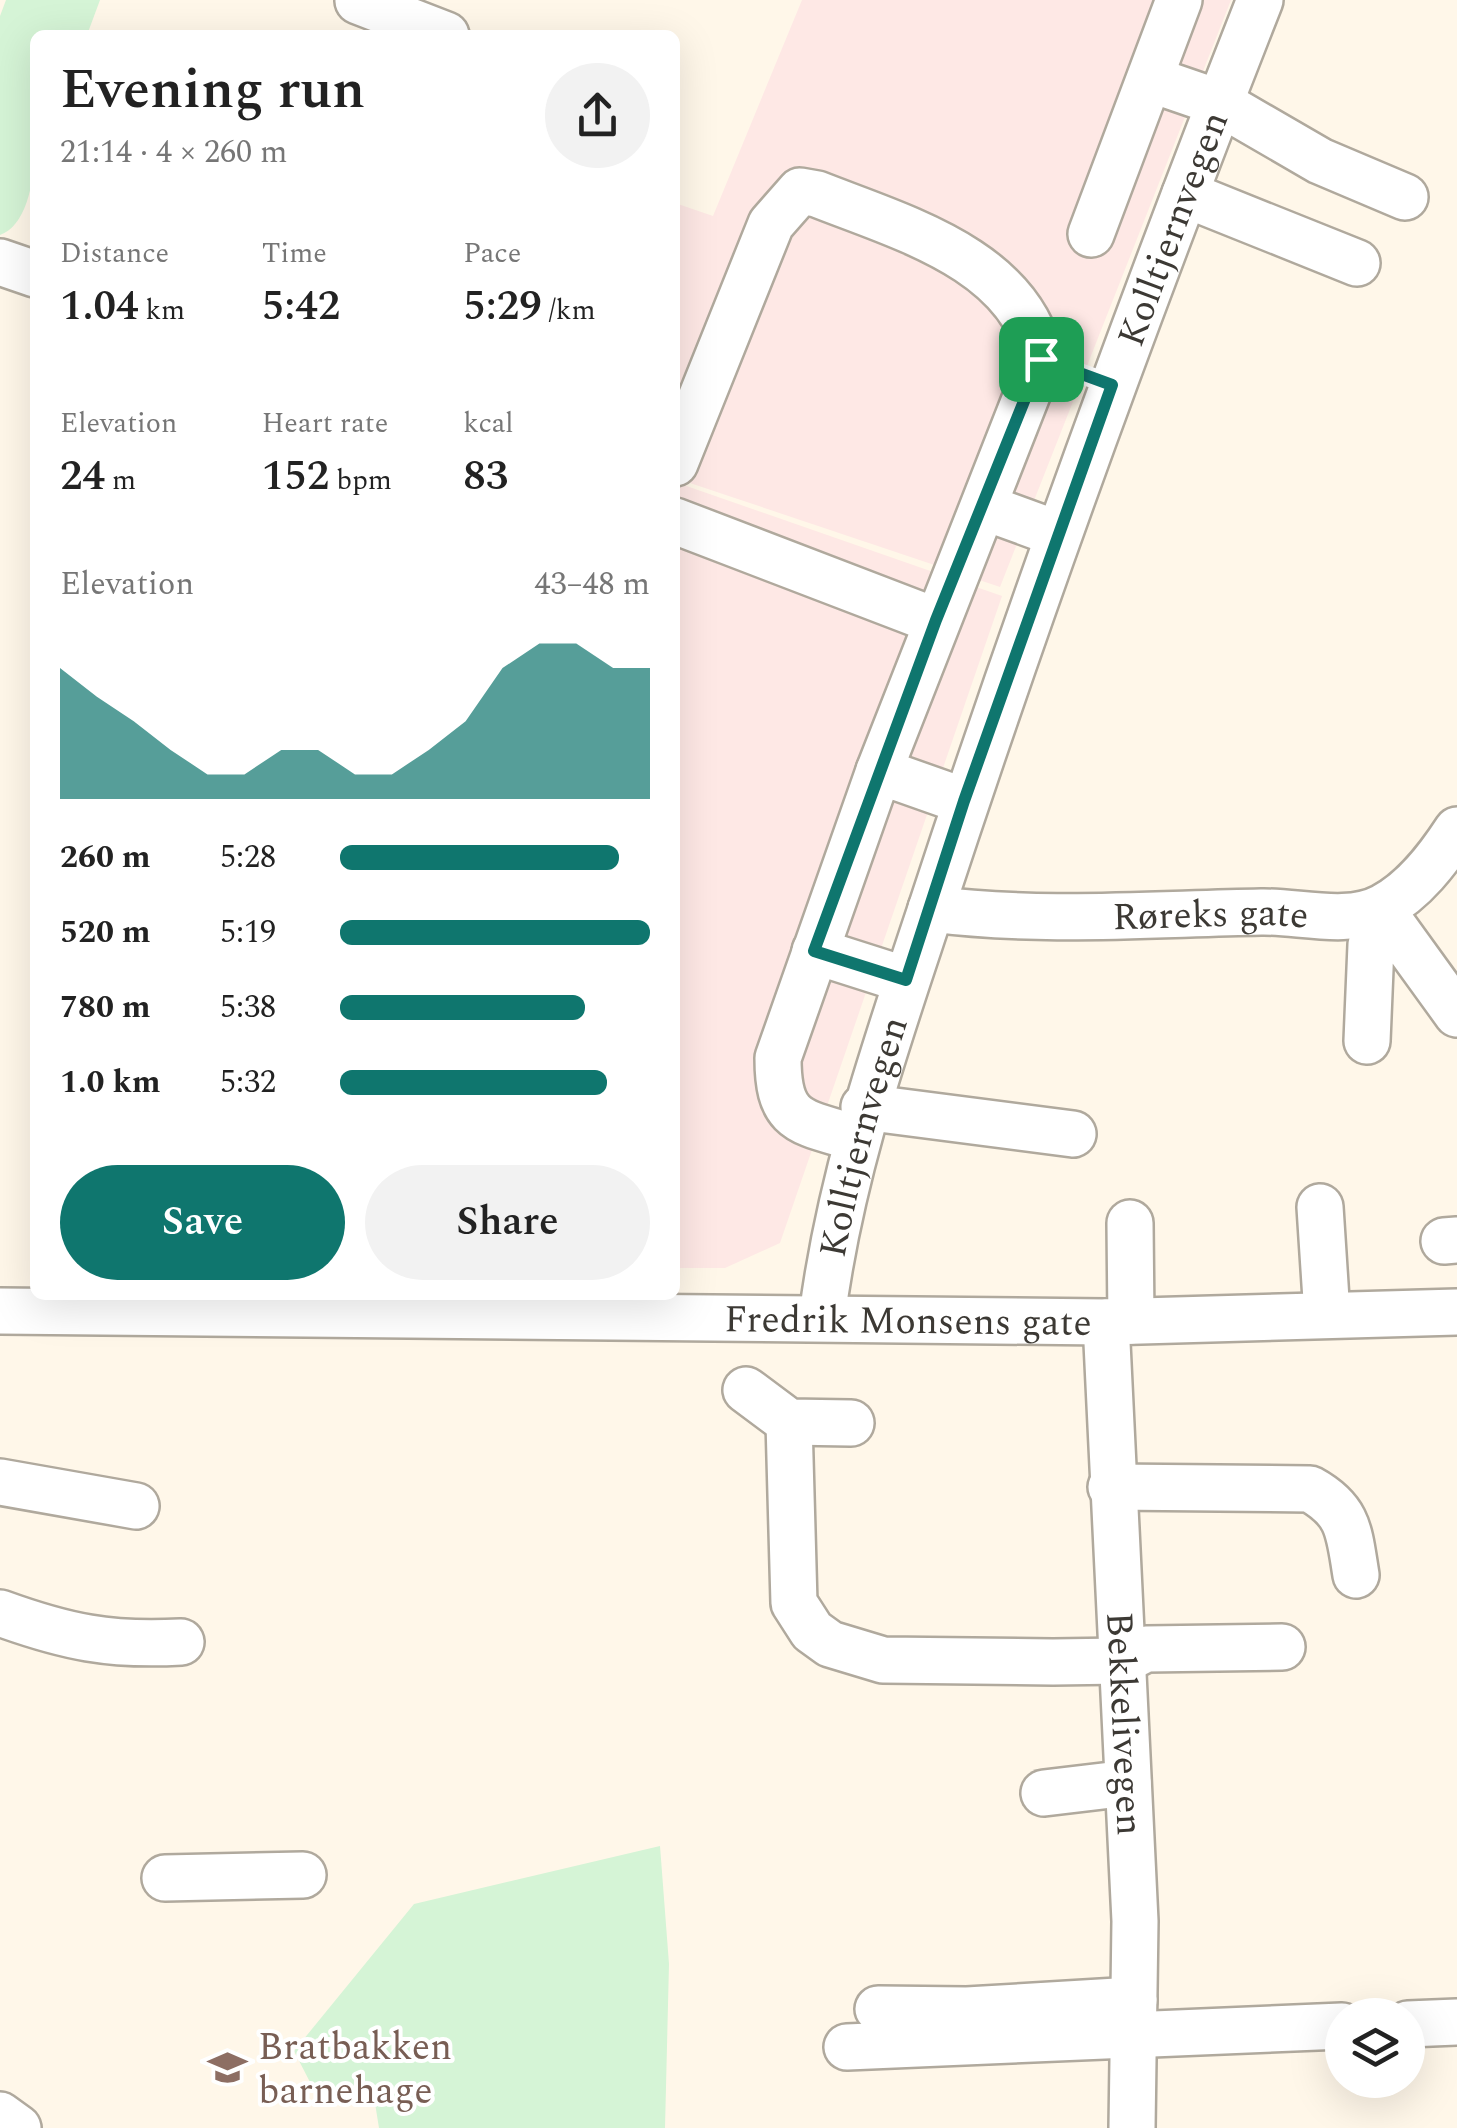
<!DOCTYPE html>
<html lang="en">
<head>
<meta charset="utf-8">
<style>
	body { margin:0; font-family:Spectral,serif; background:#f2f2f2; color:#222; height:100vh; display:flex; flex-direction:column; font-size:38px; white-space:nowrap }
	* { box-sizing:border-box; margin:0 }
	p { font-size:32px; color:#767676 }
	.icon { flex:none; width:55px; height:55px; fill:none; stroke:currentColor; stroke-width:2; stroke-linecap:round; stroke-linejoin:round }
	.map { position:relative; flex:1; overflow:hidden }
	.sheet { position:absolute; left:30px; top:30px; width:650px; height:1270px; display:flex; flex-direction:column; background:#fff; border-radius:15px; box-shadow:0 10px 40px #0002 }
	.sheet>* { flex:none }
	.fabs { position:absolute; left:1325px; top:1998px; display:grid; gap:20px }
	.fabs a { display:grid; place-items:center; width:100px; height:100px; border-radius:50%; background:#fff; box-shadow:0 10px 40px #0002; font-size:50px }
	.pin { position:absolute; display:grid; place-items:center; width:85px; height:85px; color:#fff; margin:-42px; border-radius:20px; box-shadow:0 5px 15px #0006 }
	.round { display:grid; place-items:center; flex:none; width:105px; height:105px; border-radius:52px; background:#f2f2f2 }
	.overview { display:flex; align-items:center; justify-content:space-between; height:170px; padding:0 30px }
	h1 { font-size:55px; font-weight:600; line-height:75px }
	.metrics { display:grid; grid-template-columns:repeat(3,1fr); gap:15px; height:170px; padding:10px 30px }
	.metrics div { display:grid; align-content:center }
	.metrics b { font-size:42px; font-weight:600 }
	.metrics small { font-size:28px; font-weight:400 }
	.metrics p { font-size:28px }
	.chart { height:280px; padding:20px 30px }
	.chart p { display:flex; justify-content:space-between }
	.chart svg { width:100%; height:180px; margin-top:10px; fill:#0f766e; opacity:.7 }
	.cta { display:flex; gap:20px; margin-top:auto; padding:20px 30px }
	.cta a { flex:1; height:115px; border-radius:60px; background:#0f766e; color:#fff; font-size:40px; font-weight:600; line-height:115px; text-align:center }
	.cta a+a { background:#f2f2f2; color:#222 }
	ul { padding:0 30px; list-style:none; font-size:32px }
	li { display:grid; grid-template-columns:160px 120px 1fr; align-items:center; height:75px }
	li i { height:25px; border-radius:12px; background:#0f766e }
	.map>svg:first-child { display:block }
</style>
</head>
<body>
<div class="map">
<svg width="1457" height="2128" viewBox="0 0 1457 2128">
	<rect width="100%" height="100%" fill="#fff7e9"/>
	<!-- commercial -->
	<g fill="#fee8e5">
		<path d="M802 0H1231L1000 587 675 478V203L713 216Z"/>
		<path d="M675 482 1002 596 780 1243 725 1268H675Z"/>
	</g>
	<!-- green -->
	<g fill="#d5f4d6">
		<path d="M6 0H100L87 35H35C35 80 50 218 0 235V16Z"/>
		<path d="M660 1846 669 1964 665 2128H379L374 2097 312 2086 294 2051 414 1904Z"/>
	</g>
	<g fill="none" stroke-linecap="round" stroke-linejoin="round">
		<defs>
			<g id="minor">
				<path d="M358 1 446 35"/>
				<path d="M1150 79 1220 103 1320 161 1405 197"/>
				<path d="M1185 194 1357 263"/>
				<path d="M1091 234 1179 0"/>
				<path d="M0 262 35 274"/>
				<path d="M675 463 771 224 800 191 817 194C900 227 1020 259 1041 359L879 771 778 1058C778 1123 800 1121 856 1138"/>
				<path d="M984 507 1058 534"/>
				<path d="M675 521 936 621"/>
				<path d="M879 771 964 801"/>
				<path id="s1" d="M931 909C1042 923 1150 914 1261 912 1298 911 1348 926 1383 907 1414 891 1438 859 1457 830"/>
				<path d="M815 951 906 980"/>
				<path d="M1367 1041 1371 945 1381 909 1457 1014"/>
				<path d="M864 1107 1073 1134"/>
				<path d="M1320 1207 1327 1315"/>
				<path d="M1130 1223 1131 1321"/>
				<path d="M1444 1241 1457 1240"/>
				<path id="s2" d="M0 1311 1106 1322 1457 1312"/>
				<path id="s3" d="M822 1317C840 1175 886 1045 931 909 1031 603 1142 300 1260 0"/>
				<path id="s4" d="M1106 1322 1135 1921 1132 2128"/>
				<path d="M746 1390 789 1422 851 1423"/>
				<path d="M789 1422 794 1603 812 1631 830 1644 883 1660 1053 1662 1122 1661 1146 1649 1282 1647"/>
				<path d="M0 1482 136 1506"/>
				<path d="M1111 1487 1310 1489C1350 1511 1349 1533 1356 1575"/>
				<path d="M0 1613C66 1637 110 1646 181 1642"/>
				<path d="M1044 1793 1128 1783"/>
				<path d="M165 1878 303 1875"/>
				<path d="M878 2009 967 2010 1134 2000"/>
				<path d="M1408 2024 1457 2022"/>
				<path d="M847 2047 1342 2026"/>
				<path d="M0 2115 18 2128"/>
			</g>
		</defs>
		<!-- minor casing -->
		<use href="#minor" stroke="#b0a99d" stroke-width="50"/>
		<!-- minor -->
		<use href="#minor" stroke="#fff" stroke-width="45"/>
	</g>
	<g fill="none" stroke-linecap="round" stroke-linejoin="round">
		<defs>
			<path id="route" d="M1041 359 1112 385 964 801 906 980 814 951 936 620Z"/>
		</defs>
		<!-- route casing -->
		<use href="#route" stroke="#fff" stroke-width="20"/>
		<!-- route -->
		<use href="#route" stroke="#0f766e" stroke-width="12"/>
	</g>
	<!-- icons -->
	<defs>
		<symbol id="school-bare" viewBox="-9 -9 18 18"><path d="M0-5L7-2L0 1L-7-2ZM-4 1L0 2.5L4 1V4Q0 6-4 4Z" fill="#8d6e63" stroke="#fff" stroke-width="2.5" paint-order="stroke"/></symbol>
	</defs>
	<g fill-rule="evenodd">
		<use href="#school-bare" x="200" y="2040" width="55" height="55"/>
	</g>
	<g text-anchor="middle" stroke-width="8" stroke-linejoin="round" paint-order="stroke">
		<!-- street labels -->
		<g font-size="38" fill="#3c3934" stroke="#fff">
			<text dy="13" stroke="none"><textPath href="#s3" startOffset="1145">Kolltjernvegen</textPath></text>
			<text dy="13" stroke="none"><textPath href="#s1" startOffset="280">Røreks gate</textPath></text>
			<text dy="13" stroke="none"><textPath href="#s3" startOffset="185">Kolltjernvegen</textPath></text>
			<text dy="13" stroke="none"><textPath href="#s2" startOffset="908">Fredrik Monsens gate</textPath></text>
			<text dy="13" stroke="none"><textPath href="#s4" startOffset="402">Bekkelivegen</textPath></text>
		</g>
		<!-- education labels -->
		<g font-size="38" fill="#785e54" stroke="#fff" text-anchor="start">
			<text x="258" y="2059">Bratbakken<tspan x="258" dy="44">barnehage</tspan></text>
		</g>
	</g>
</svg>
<div class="fabs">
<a><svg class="icon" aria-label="layers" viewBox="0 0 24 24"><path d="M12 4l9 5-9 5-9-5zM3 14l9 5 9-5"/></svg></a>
</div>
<div class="pin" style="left:1041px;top:359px;background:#1e9e55"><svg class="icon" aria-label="arrive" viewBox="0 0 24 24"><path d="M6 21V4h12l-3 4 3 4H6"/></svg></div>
<section class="sheet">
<div class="overview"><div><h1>Evening run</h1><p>21:14 · 4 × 260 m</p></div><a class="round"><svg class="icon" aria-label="share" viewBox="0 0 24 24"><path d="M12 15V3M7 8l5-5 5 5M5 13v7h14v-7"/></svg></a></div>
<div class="metrics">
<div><p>Distance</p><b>1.04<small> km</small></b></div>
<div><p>Time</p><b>5:42</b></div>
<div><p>Pace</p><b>5:29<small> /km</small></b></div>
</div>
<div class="metrics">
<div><p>Elevation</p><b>24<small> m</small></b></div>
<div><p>Heart rate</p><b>152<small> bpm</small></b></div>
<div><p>kcal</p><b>83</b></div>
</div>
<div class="chart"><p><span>Elevation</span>43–48 m</p>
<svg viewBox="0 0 160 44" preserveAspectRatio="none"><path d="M0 44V12L10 19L20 25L30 32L40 38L50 38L60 32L70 32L80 38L90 38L100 32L110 25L120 12L130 6L140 6L150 12L160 12V44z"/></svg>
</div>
<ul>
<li><b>260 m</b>5:28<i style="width:90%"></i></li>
<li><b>520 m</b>5:19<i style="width:100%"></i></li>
<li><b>780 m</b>5:38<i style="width:79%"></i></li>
<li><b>1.0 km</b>5:32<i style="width:86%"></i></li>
</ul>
<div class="cta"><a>Save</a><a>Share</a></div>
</section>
</div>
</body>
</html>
